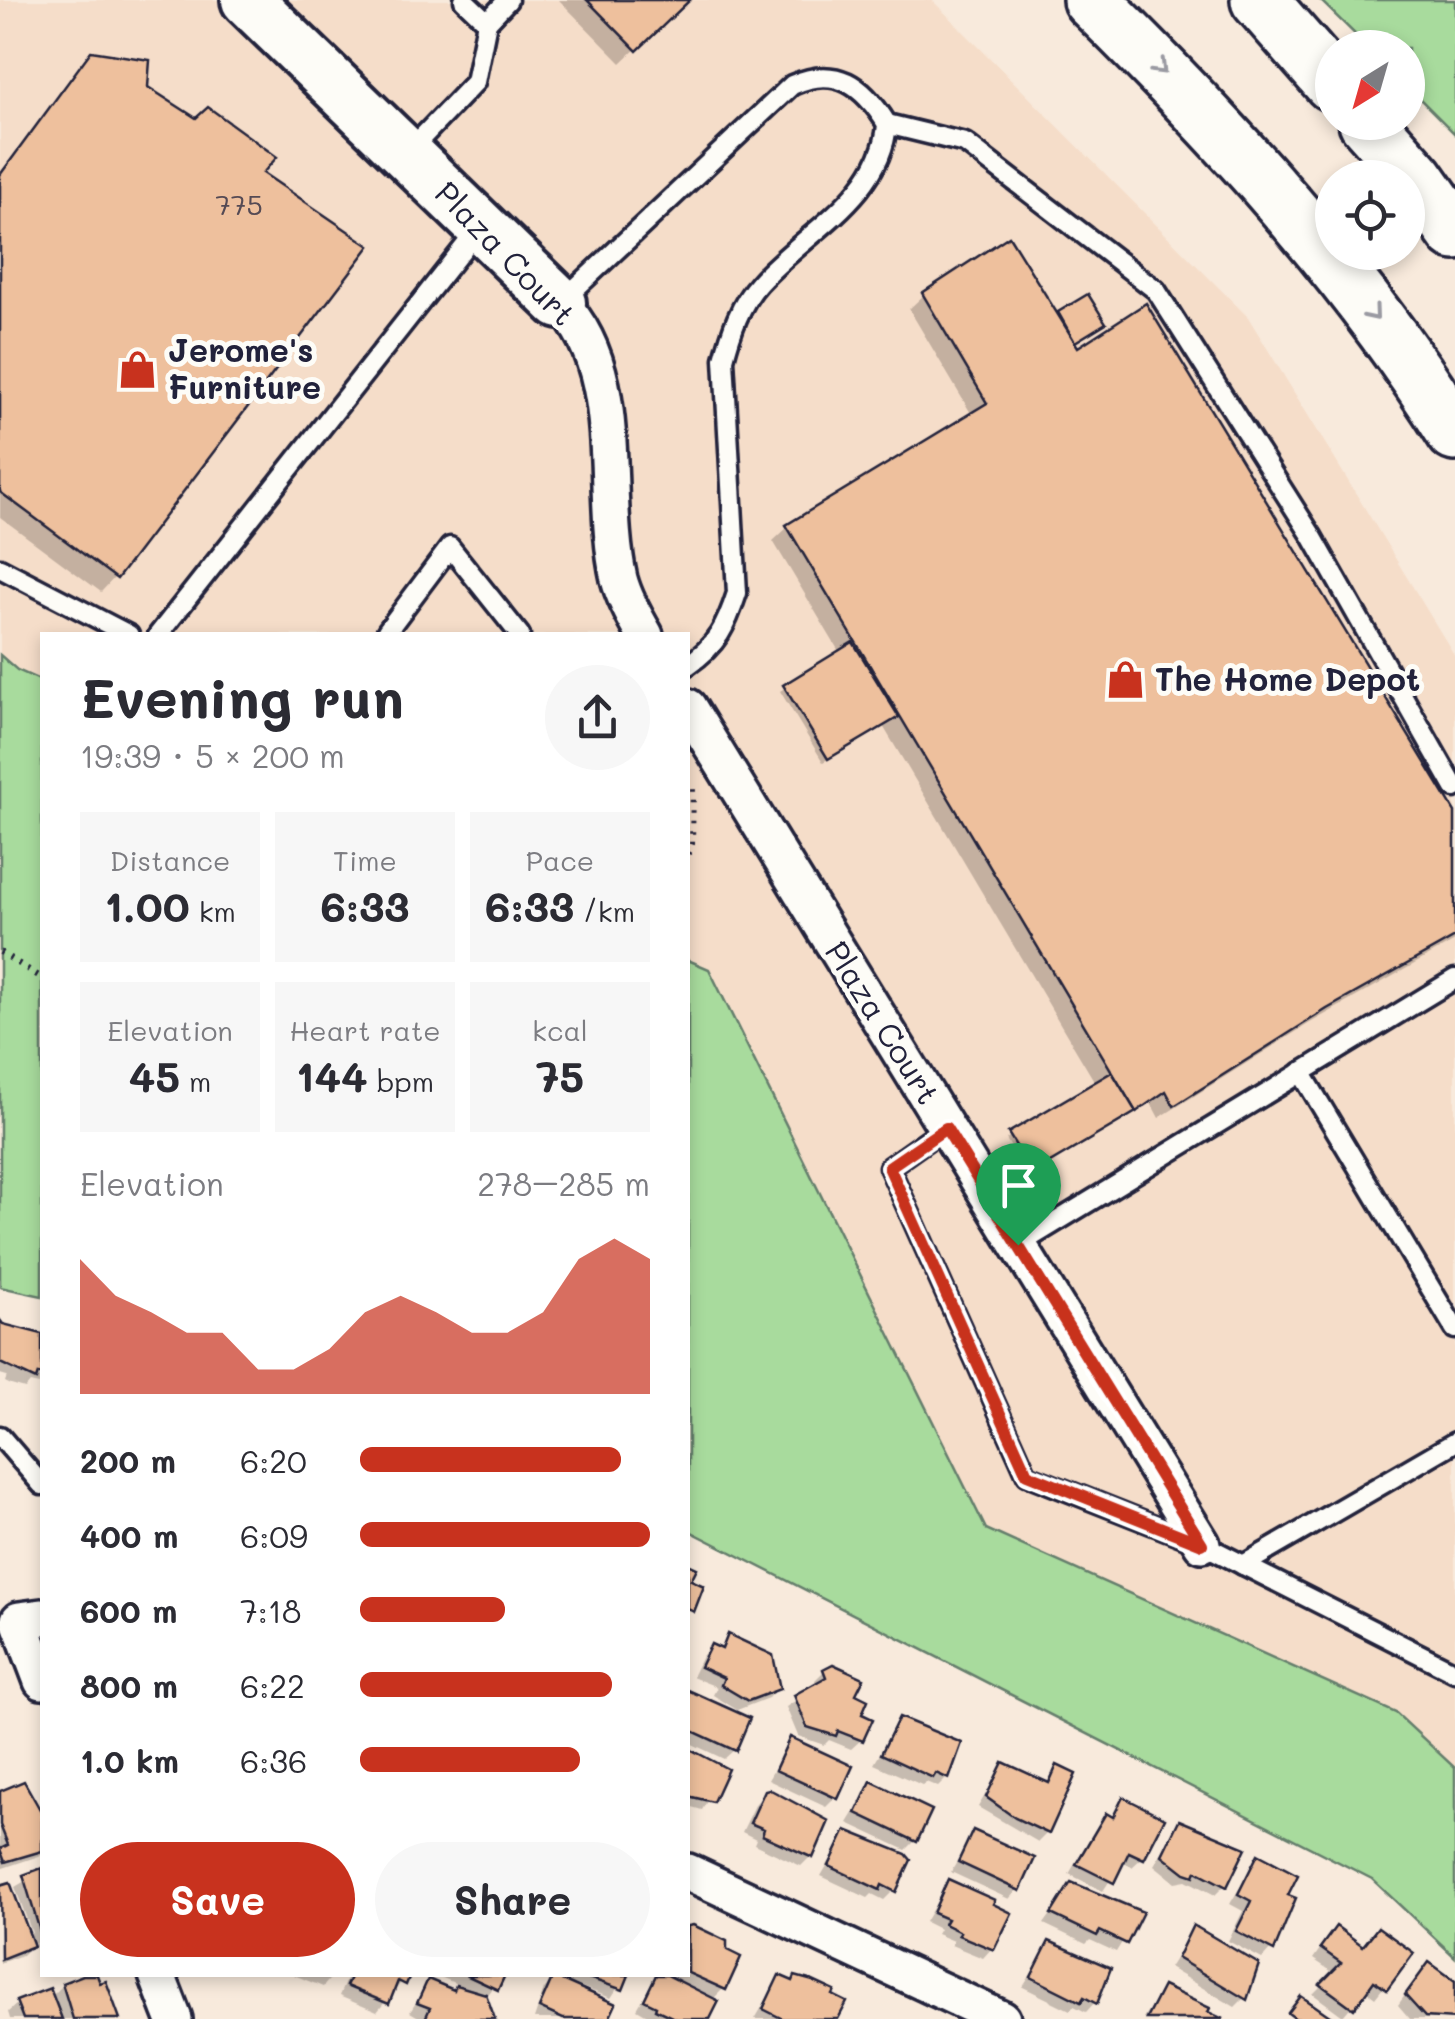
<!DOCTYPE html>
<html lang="en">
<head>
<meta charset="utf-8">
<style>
	body { margin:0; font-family:Mali,sans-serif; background:#f7f7f7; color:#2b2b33; height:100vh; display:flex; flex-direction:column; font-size:38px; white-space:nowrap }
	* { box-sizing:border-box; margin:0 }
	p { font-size:32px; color:#7c7c81 }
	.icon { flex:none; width:55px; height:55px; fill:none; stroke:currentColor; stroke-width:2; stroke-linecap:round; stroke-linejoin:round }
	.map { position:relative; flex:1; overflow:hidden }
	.details { position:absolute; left:40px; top:632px; width:650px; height:1345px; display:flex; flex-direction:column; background:#fff; border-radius:0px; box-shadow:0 5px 15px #0003 }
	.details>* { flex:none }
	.needle { width:65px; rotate:217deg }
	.buttons { position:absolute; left:1315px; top:30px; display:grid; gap:20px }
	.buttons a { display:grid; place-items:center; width:110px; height:110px; border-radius:50%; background:#fff; box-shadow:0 5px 15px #0003; font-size:50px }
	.pin { position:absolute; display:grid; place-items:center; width:85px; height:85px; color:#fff; margin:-102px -42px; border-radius:50% 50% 50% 0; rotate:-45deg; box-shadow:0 0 10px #0007 }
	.pin .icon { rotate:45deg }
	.round { display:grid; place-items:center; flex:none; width:105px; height:105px; border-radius:52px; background:#f7f7f7 }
	.overview { display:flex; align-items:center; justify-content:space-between; height:170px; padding:0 40px }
	h1 { font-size:55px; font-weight:700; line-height:75px }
	.figures { display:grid; grid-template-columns:repeat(3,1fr); gap:15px; height:170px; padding:10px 40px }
	.figures div { display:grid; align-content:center; border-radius:0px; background:#f7f7f7; text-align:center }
	.figures b { font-size:42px; font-weight:700 }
	.figures small { font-size:28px; font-weight:400 }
	.figures p { font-size:28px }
	.chart { height:280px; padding:20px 40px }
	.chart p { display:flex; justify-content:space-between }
	.chart svg { width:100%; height:180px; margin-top:10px; fill:#c8321e; opacity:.7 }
	.action { display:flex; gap:20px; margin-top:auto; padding:20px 40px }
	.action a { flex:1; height:115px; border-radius:60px; background:#c8321e; color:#fff; font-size:40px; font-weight:700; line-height:115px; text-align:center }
	.action a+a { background:#f7f7f7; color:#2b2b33 }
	ul { padding:0 40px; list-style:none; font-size:32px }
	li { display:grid; grid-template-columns:160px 120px 1fr; align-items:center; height:75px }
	li i { height:25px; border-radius:12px; background:#c8321e }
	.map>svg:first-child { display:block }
</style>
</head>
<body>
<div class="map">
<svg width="1455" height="2019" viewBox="0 0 1455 2019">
	<rect width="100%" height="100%" fill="#f8eadc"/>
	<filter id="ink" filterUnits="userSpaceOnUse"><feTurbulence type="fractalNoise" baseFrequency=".01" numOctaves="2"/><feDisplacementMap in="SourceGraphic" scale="20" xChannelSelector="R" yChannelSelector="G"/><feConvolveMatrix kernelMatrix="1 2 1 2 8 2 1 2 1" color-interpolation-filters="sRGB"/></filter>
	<g filter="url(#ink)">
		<!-- built -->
		<path fill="#f5ddc9" d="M0 0H932L1248 317 1455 656V1768L1396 1713 986 1529 709 969 688 960V635H42V681L17 670 0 655Z"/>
		<!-- green -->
		<g fill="#a8db9d" stroke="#657e6c" stroke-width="2.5">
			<path d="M1320 0H1455V134L1408 87V48L1368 47Z"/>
			<path d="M0 655 17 670 42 681V1296L0 1287Z"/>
			<path d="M688 960 709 969 986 1529 1396 1713 1455 1768V1957L1372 1879 688 1530Z"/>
		</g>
		<!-- shadow -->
		<g fill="#0003">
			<path d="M559 0H687L621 63Z"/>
			<path d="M92 54 259 174 115 577 101 592 0 517V173Z"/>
			<path d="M924 295 1057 317 1088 297 1098 327 1072 342 1455 817V941L1310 1023 1159 1118 1151 1103 1028 1176 1006 1139 1096 1084 883 726 823 762 780 691 840 653 773 541 788 527 972 415 909 309Z"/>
			<path d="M0 1323 42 1336 39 1385 30 1383 25 1389 11 1385 5 1382 7 1376 0 1374Z"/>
			<path d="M729 1637 771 1657 777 1674 773 1678 777 1688 768 1698 737 1710 713 1695 717 1687 692 1677 702 1656 711 1647 718 1650Z"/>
			<path d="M824 1671 853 1695 861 1740 851 1749 829 1740 824 1745 798 1736 786 1707 817 1686 815 1680Z"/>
			<path d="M689 1693 734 1750 724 1759 688 1742Z"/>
			<path d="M900 1720 947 1778 938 1787 926 1782 922 1785 874 1764Z"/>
			<path d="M791 1740 836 1797 826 1807 768 1780Z"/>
			<path d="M688 1754 725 1770 702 1810 688 1806Z"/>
			<path d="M1003 1765 1045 1784 1057 1768 1047 1833 1038 1842 978 1807Z"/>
			<path d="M872 1784 915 1841 906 1850 848 1823Z"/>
			<path d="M0 1793 33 1797 42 1820V1855L0 1869Z"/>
			<path d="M766 1793 811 1856 801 1866 754 1844 756 1839 742 1832 756 1803Z"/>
			<path d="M1124 1800 1142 1858 1132 1867 1122 1862 1103 1891 1069 1874 1097 1826 1106 1816 1110 1819Z"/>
			<path d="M1180 1823 1225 1885 1215 1895 1186 1880 1175 1882 1154 1865Z"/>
			<path d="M846 1833 894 1890 884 1900 872 1894 868 1898 821 1876Z"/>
			<path d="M974 1833 1018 1889 1009 1899 951 1872Z"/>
			<path d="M1258 1857 1285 1896 1271 1949 1262 1959 1228 1941 1243 1911 1230 1904Z"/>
			<path d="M42 1871V1949L38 1951 35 1942 22 1955 0 1963V1888L8 1885 27 1935 32 1933 15 1887Z"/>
			<path d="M948 1882 992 1948 983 1958 951 1945 953 1941 936 1934 939 1929 925 1922Z"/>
			<path d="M1072 1885 1140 1913 1116 1952 1090 1940 1086 1944 1044 1924Z"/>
			<path d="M688 1928 724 1943V1988L712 2000 707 2019H654L637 2009 657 1975H688Z"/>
			<path d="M1194 1928 1244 1998 1235 2007 1169 1968Z"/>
			<path d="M1327 1939 1362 1948 1410 1954 1375 1998 1365 1990 1343 2016 1313 1994 1334 1973 1313 1959Z"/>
			<path d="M1050 1944 1095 2002 1086 2012 1074 2006 1070 2010 1023 1987Z"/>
			<path d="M1420 1974 1455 1982V2019H1410L1398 2005Z"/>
			<path d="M91 1975 117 2019H10L8 2012 18 2003 51 1997 63 1985Z"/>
			<path d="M294 1975H333L323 1987Z"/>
			<path d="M348 1975H407L377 2012 339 1996Z"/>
			<path d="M436 1975H502L485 1999 493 2019H422L410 2012 429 1982 452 1992 459 1985Z"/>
			<path d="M551 1975H626L611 1998 574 1984 572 1988 607 2019H534L544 1989 556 1977Z"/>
			<path d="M779 1978 835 2019H755Z"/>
			<path d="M1163 1989 1218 2019H1143Z"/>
		</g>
		<!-- building -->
		<g fill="#eec09d" stroke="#22223b" stroke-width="2.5">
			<path d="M587 0H690L637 51Z"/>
			<path d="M91 51 150 60 148 87 196 118 208 107 277 157 263 173 370 246 117 579 0 492V175Z"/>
			<path d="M1009 236 1078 347 1146 303 1455 812V937L1327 1009 1174 1106 1166 1091 1136 1112 786 525 987 403 922 293Z"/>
			<path d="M1088 294 1106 323 1075 342 1058 312Z"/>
			<path d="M853 642 899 717 828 759 783 685Z"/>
			<path d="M1112 1072 1136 1112 1033 1173 1008 1133Z"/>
			<path d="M0 1320 3 1324 42 1334V1375L38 1374 36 1380 0 1363Z"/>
			<path d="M688 1564 697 1568 691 1580 704 1586 694 1612 688 1609Z"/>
			<path d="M728 1634 773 1655 780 1689 748 1701 721 1685 724 1678 700 1667 711 1644 722 1649Z"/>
			<path d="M833 1664 864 1678 856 1694 868 1700 862 1714 873 1719 863 1741 838 1731 836 1736 807 1727 794 1695 826 1677 823 1669Z"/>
			<path d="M688 1690 750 1718 736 1751 688 1729Z"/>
			<path d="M899 1717 962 1743 949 1779 936 1773 933 1778 881 1754Z"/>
			<path d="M790 1737 853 1766 838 1799 775 1770Z"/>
			<path d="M688 1748 728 1769 713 1802 688 1796Z"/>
			<path d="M1003 1762 1049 1783 1057 1765 1076 1774 1049 1834 1015 1818 986 1797Z"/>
			<path d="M24 1781 42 1813V1851L5 1862 0 1849 8 1845 0 1825V1791Z"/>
			<path d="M871 1781 932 1810 917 1842 856 1813Z"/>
			<path d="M769 1789 829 1821 813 1858 762 1835 764 1829 750 1823 765 1790Z"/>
			<path d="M1123 1797 1165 1818 1144 1859 1129 1852 1114 1883 1076 1864 1106 1813 1113 1817Z"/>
			<path d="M1179 1820 1246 1848 1227 1887 1196 1871 1194 1876 1185 1873 1162 1855Z"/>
			<path d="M846 1830 906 1854 911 1860 896 1892 882 1885 880 1890 829 1866Z"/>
			<path d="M973 1830 1035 1858 1020 1891 958 1862Z"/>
			<path d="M1258 1854 1298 1875 1288 1895 1296 1898 1274 1951 1236 1931 1251 1901 1238 1894Z"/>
			<path d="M42 1868V1938L23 1875Z"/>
			<path d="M948 1879 995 1900 993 1904 1012 1913 994 1950 958 1935 960 1932 944 1924 947 1919 933 1913Z"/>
			<path d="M10 1882 34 1946 1 1959 0 1885Z"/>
			<path d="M1071 1882 1143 1912 1127 1944 1100 1931 1097 1936 1051 1914Z"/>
			<path d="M693 1925 727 1941V1950L741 1957 726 1990 688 1973V1926Z"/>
			<path d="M1193 1925 1259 1964 1247 2000 1177 1958Z"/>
			<path d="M1336 1926 1363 1946 1378 1927 1414 1953 1387 1990 1374 1981 1354 2009 1320 1984 1341 1963 1320 1948Z"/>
			<path d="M1049 1941 1111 1968 1097 2004 1084 1997 1081 2002 1031 1977Z"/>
			<path d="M1429 1962 1455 1981V2019L1425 2017 1405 1995Z"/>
			<path d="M83 1975H97L100 1983 106 1981 120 2019H73L62 1983Z"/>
			<path d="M351 1975H410L406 1985 398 1981 389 2004 346 1986Z"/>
			<path d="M466 1975H505L498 1990Z"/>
			<path d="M580 1975H629L623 1990Z"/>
			<path d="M656 1975H667L719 2001 710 2019H676L655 2009 656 2006 644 2000Z"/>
			<path d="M779 1975 793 1981 795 1976 813 1981 835 1991 833 1995 847 2002 838 2019H783L763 2009Z"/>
			<path d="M553 1976 616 2004 609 2019H563L539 2008Z"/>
			<path d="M428 1979 454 1990 456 1985 486 1994 495 2019H425L430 2008 417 2003Z"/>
			<path d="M1163 1986 1210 2008 1208 2012 1223 2019H1146Z"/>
			<path d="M50 1988 62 2019H23L16 2001Z"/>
			<path d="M1301 1996 1334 2019H1296L1288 2013Z"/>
		</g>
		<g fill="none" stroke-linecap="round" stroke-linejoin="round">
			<defs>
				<g id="lane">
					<path d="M464 0 487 22 508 0"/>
					<path d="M887 124 965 143 1156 290 1312 536 1455 788"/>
					<path d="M407 153 475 82 487 22"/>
					<path d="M562 301 792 85C836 65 863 85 887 124 882 196 804 233 759 283 740 304 731 332 724 359L737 593C726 627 717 645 688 665"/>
					<path d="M0 568 129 635"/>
					<path d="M158 635 480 227"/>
					<path d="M389 635 387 631 450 547 520 635"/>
					<path d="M1301 1072 1455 1329"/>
					<path d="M946 1127 889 1167 1027 1475 1202 1544 1455 1672"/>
					<path d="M1018 1245 1455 979"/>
					<path d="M0 1436 42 1485"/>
					<path d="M1243 1565 1455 1442"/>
				</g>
				<g id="street">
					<path d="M560 303C628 372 599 492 619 579 624 598 635 618 645 635"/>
					<path d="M688 707 1202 1544"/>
					<path d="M42 1617 19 1620 42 1681"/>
					<path d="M688 1872 1002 2019"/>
					<path d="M157 1975 174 2019"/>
				</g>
				<path id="secondary" d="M247 0 560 303"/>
				<g id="primary">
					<path d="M1091 0C1225 132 1355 273 1455 433"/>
					<path d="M1259 0 1332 83"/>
					<path d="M1367 122 1416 177 1455 232"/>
				</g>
			</defs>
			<!-- lane casing -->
			<use href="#lane" stroke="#22223b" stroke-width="25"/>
			<!-- street casing -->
			<use href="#street" stroke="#22223b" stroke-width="42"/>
			<!-- secondary casing -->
			<use href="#secondary" stroke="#22223b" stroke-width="58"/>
			<!-- primary casing -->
			<use href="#primary" stroke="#22223b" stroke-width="62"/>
			<!-- path -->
			<g stroke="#22223b" stroke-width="6" stroke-dasharray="2.5 8" stroke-linecap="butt">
				<path d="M688 854 692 844 693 786"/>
				<path d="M0 952 42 978"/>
			</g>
			<!-- lane -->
			<use href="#lane" stroke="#fdfcf7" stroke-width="18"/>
			<!-- street -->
			<use href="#street" stroke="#fdfcf7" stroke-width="35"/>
			<!-- secondary -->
			<use href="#secondary" stroke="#fdfcf7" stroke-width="50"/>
			<!-- primary -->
			<use href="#primary" stroke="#fdfcf7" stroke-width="55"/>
		</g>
		<!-- one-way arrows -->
		<defs><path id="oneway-chevron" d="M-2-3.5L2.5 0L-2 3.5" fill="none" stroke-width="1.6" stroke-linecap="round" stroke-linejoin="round" transform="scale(2.5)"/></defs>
		<g stroke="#9a9aa2">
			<use href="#oneway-chevron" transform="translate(1160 68) rotate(45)"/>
			<use href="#oneway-chevron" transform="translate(1373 314) rotate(50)"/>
		</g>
	</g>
	<g fill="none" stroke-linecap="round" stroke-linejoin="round" filter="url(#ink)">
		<defs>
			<path id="route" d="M946 1128 1202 1544 1027 1474 889 1167Z"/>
		</defs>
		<!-- route casing -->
		<use href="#route" stroke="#fff" stroke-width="20"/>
		<!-- route -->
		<use href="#route" stroke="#c8321e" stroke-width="12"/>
	</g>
	<!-- icons -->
	<defs>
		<symbol id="shop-bare" viewBox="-9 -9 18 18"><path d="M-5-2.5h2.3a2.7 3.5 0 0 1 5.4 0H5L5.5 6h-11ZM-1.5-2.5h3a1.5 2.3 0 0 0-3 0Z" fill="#c8321e" stroke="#fdfcf7" stroke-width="2.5" paint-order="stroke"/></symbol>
	</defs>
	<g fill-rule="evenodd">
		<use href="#shop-bare" x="110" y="342" width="55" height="55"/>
		<use href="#shop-bare" x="1098" y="652" width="55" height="55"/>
	</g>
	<g text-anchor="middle" stroke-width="10" stroke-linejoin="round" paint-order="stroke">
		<!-- number labels -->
		<g font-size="28" fill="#554a54">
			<text x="239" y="215">775</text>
		</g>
		<!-- street labels -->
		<g font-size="32" fill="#22223b" stroke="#fdfcf7">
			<text transform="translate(505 254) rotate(46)" y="11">Plaza Court</text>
			<text transform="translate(882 1023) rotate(58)" y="11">Plaza Court</text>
		</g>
		<!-- poi labels -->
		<g font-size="32" font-weight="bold" fill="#22223b" stroke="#fdfcf7" text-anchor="start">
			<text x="168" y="362">Jerome's<tspan x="168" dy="37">Furniture</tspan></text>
			<text x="1155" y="691">The Home Depot</text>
		</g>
	</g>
</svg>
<div class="buttons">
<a><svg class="needle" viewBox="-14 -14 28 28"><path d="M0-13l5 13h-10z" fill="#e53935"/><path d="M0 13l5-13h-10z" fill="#7c7c81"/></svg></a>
<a><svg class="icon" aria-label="locate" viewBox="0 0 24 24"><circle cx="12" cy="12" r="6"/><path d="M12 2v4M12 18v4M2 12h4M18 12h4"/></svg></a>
</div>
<div class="pin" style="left:1018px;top:1245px;background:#1e9e55"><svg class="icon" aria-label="arrive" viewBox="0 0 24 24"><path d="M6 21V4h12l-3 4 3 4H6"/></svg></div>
<section class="details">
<div class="overview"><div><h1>Evening run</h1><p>19:39 · 5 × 200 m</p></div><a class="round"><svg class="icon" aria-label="share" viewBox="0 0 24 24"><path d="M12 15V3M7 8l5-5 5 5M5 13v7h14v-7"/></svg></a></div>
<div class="figures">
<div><p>Distance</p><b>1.00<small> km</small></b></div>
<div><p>Time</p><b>6:33</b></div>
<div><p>Pace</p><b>6:33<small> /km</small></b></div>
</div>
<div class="figures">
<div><p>Elevation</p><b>45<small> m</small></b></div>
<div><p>Heart rate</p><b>144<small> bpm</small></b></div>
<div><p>kcal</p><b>75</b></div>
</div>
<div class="chart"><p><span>Elevation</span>278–285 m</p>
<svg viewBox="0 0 160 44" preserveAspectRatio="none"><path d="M0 44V11L10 20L20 24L30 29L40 29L50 38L60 38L70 33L80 24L90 20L100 24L110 29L120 29L130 24L140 11L150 6L160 11V44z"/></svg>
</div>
<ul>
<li><b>200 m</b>6:20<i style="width:90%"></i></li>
<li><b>400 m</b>6:09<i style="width:100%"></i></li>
<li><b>600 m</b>7:18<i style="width:50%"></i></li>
<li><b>800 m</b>6:22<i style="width:87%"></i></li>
<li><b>1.0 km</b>6:36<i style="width:76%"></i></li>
</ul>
<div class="action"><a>Save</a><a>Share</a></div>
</section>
</div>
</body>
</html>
